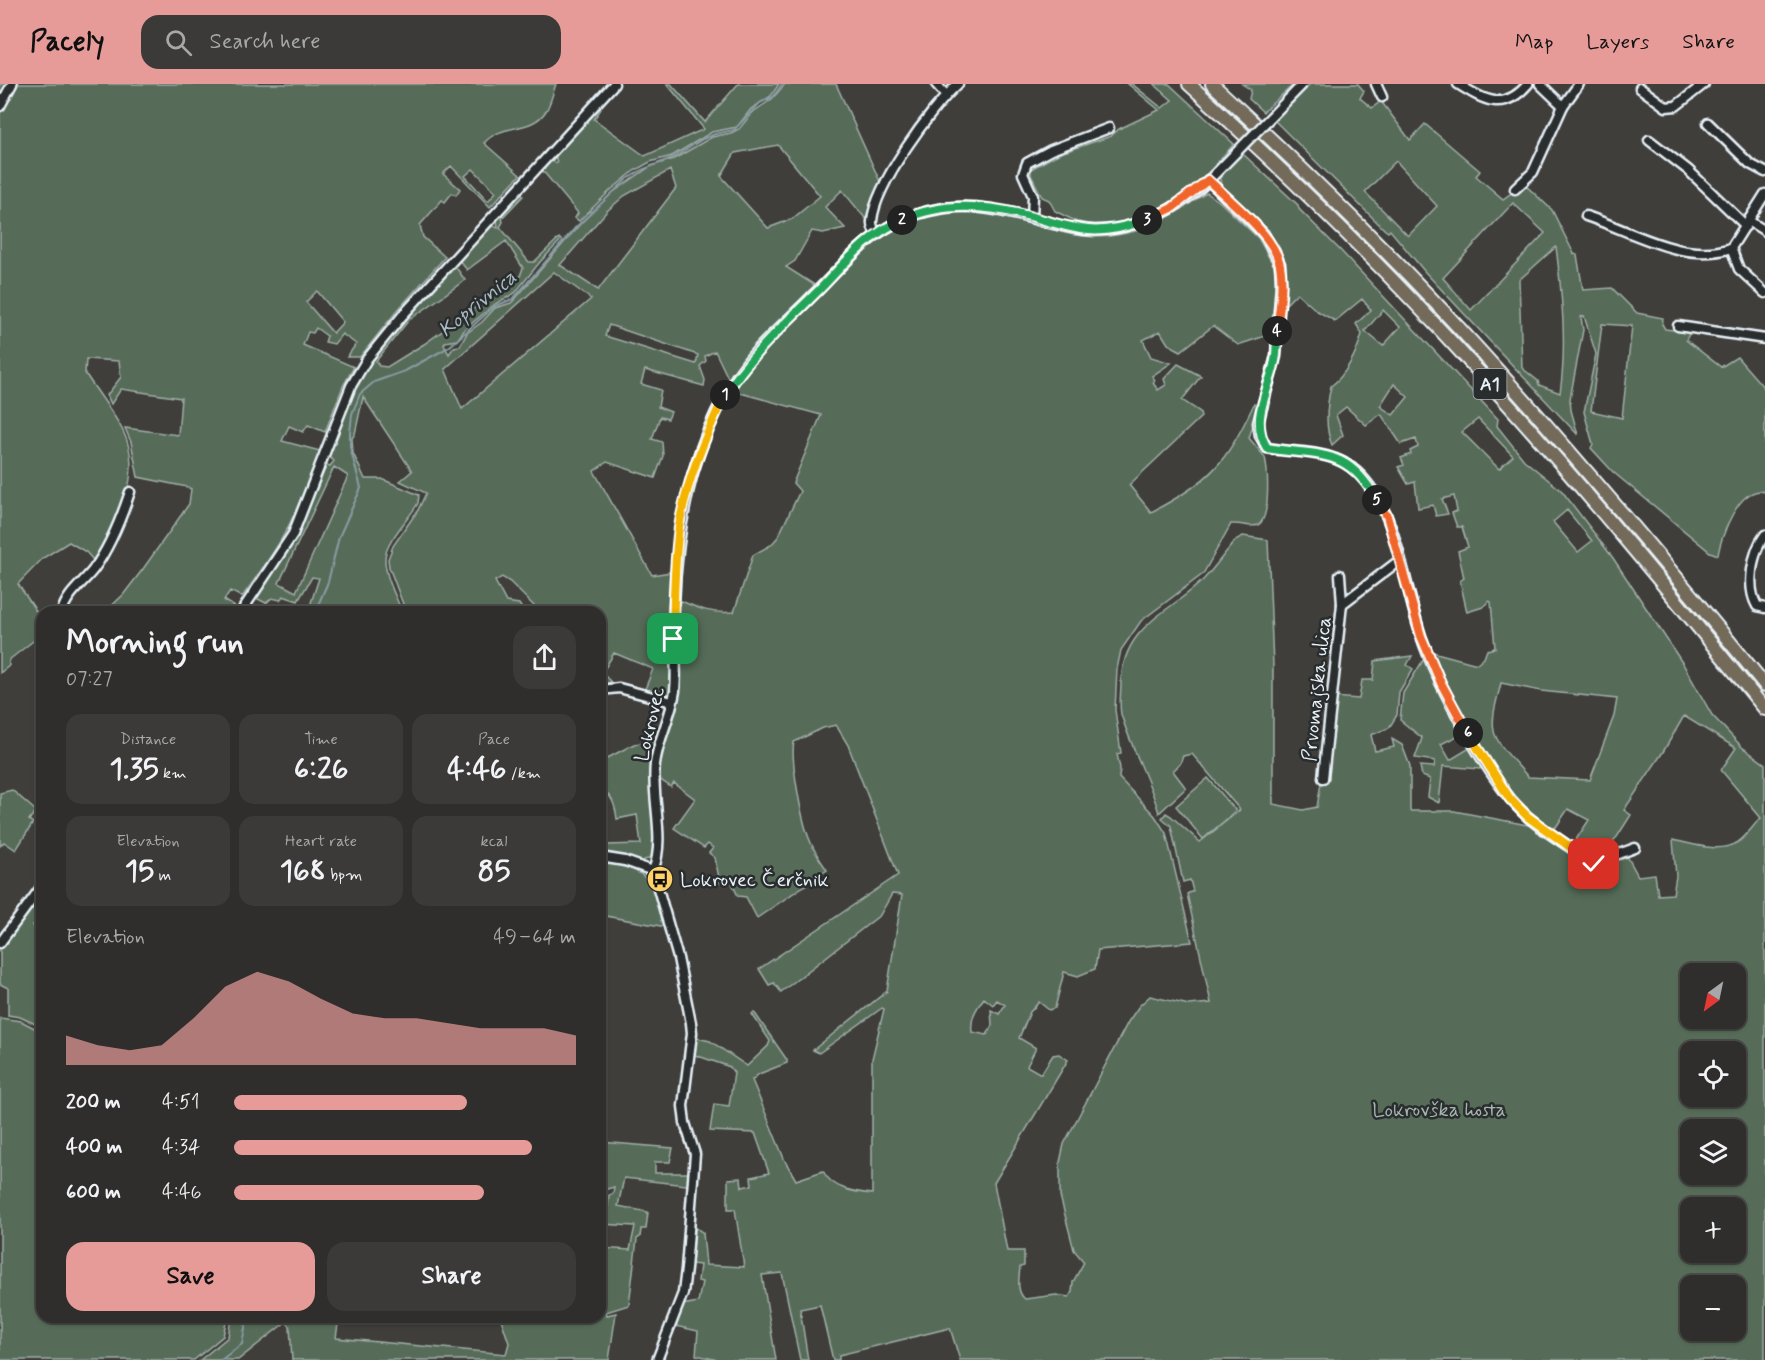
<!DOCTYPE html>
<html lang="en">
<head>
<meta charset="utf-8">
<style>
	body { margin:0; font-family:Mynerve,sans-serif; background:#3b3a38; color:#f1f3f6; height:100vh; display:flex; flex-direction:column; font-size:22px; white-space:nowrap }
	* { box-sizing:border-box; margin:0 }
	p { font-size:20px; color:#a7a8a9 }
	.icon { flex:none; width:33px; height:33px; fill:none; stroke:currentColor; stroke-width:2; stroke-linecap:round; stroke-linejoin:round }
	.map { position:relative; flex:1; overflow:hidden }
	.drawer { position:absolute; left:36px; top:522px; width:570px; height:717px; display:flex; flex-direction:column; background:#2f2e2c; border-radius:18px; box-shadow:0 2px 4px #0004,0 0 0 2px #4a4a48 }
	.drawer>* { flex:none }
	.needle { width:39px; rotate:213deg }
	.fabs { position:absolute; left:1680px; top:879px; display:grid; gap:12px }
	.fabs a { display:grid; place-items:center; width:66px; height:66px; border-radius:12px; background:#2f2e2c; box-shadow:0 2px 4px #0004,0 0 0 2px #4a4a48; font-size:30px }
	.pin { position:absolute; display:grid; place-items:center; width:51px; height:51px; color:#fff; margin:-26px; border-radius:12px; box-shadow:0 3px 9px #0006 }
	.km { position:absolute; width:30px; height:30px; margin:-15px; border-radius:50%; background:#222; color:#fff; font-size:16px; line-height:30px; text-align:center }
	.round { display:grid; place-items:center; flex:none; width:63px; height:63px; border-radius:18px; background:#3b3a38 }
	.head { display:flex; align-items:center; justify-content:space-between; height:102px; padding:0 30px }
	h1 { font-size:33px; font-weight:800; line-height:45px }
	.figures { display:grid; grid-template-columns:repeat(3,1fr); gap:9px; height:102px; padding:6px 30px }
	.figures div { display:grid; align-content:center; border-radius:15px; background:#3b3a38; text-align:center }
	.figures b { font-size:30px; font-weight:800 }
	.figures small { font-size:16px; font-weight:400 }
	.figures p { font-size:16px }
	.chart { height:168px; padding:12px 30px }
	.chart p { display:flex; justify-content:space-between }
	.chart svg { width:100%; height:108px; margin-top:6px; fill:#e69b98; opacity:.7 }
	.action { display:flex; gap:12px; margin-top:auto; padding:12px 30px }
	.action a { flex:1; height:69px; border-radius:18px; background:#e69b98; color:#111; font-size:24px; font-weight:800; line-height:69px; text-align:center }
	.action a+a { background:#3b3a38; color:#f1f3f6 }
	ul { padding:0 30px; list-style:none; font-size:20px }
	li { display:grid; grid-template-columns:96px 72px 1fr; align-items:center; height:45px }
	li i { height:15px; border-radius:8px; background:#e69b98 }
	header { display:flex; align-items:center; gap:36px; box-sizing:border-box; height:84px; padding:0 30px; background:#e69b98; color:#111 }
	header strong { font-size:28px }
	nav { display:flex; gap:33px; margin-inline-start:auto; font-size:21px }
	.search { width:420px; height:54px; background:#3b3a38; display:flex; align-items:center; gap:15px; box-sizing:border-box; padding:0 21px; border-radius:18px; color:#a7a8a9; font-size:22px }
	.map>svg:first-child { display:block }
</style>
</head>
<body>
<header>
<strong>Pacely</strong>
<div class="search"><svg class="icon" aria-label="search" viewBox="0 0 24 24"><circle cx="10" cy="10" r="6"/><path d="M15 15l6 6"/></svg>Search here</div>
<nav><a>Map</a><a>Layers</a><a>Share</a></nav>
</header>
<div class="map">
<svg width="1765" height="1276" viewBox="0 0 1765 1276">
	<rect width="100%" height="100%" fill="#3f3e3a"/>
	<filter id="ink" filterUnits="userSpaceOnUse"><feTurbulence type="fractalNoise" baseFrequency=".0167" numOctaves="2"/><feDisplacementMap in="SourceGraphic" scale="12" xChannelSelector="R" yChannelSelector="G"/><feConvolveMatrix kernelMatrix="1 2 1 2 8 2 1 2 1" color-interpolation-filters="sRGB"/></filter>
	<g filter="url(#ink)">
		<!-- green -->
		<g fill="#576c58" stroke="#a0aea8" stroke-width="1.5" fill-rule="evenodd">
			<path d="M0 0H556C553 8 551 19 546 27 531 50 503 38 484 59L520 91 490 123 451 82 443 90 460 105 456 111 452 109 445 118 442 116 420 141 423 153 445 173 396 228 360 273H347L356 260 342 250 334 260 325 258 327 252 316 244 313 249 308 248 303 261 354 283 343 302 325 348 308 341 303 348 289 342 282 357 320 367C308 397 298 427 282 454 270 475 256 494 242 513L230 507 224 516 235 523 231 528H105L123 511 143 485 189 420 191 405 187 403 138 393 131 358 125 344 178 351 181 314 121 305 111 320 107 311 121 293 119 277 86 275 85 289C97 308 112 326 123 347 145 391 117 437 96 476L94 477 86 468 69 458 43 474 18 500 42 536V550L9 576V582L0 589ZM473 85 496 108 488 117 465 92ZM317 207 343 238 333 249 306 218Z"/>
			<path d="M667 0H671L705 38 738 0H779L771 12 751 25 737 43 712 48 672 72 650 78 634 87 611 106 579 137 575 134 578 129 542 86 550 77 557 79 555 71 600 23 601 25 594 35 645 72 704 45Z"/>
			<path d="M785 0H836L882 102 868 132 865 134 842 106 825 123 845 144 823 149 812 147 795 177 786 183 816 202 761 258 729 296 715 267 705 272 706 277 700 282 705 296 704 302 645 286 641 300 661 306 658 323 671 328 668 335 660 333 652 355 662 358 663 372 655 394 607 378 594 387 652 491 671 488 670 609 665 611 645 605 653 585 614 569 602 589 611 598 600 601V528H540L510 498 502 493 495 497 506 518 519 520 524 528H406L389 483 388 475 393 462 418 426 426 409 400 397 412 387 363 313 355 350 352 354 353 369 365 395H382L419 411 418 419C410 434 385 458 385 475 385 493 396 512 402 528H308L319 494 312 493 298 517 283 512 280 516 272 514 266 519 256 514 295 454 327 381 330 382 334 377 329 373 330 369 354 307 372 276 404 235 455 182 465 196 408 237 376 277 379 282 387 283 424 260 520 192 523 184 506 157 467 186 459 176 492 141 498 144 497 135 521 109 523 112 502 134 503 138 500 143 529 178H534L559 154 561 156 540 178 515 209 495 220 465 245 457 256 445 258 444 261 449 270 454 263 460 262 467 249 482 238 495 224 511 219 516 214 581 139 612 109 651 82 674 75 712 53 731 49 739 45 753 28 772 15ZM778 61 820 112 792 135 768 144 721 92 735 69ZM670 86 676 104 598 206 560 181 607 127 624 112ZM554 188 591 215 462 325 445 285ZM609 241 698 271 696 280 605 252ZM334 383 348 392 296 508 279 499Z"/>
			<path d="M1128 0H1132L1162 24 1172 16 1154 0H1169L1234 60 1202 96 1155 128 1131 137 1102 142 1077 138 1055 127 1049 116 1042 113 1031 91V85L1058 70 1111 52 1119 45 1159 26Z"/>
			<path d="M1242 0H1294L1263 28 1249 15 1251 6Z"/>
			<path d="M1310 0H1358L1364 7 1360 14 1372 24 1381 17 1410 56 1425 40 1480 87 1476 92 1503 115 1524 100 1552 126 1574 170 1577 171 1583 206 1612 204 1637 229 1663 234 1662 240 1665 245 1690 248 1686 256 1721 283 1737 273 1765 305V408C1739 401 1721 452 1718 471L1710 468 1613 388 1591 364 1593 360 1584 328 1596 270 1584 232 1581 233 1583 246 1570 315 1571 326 1578 351 1425 188 1390 146 1388 148 1385 146 1274 36ZM1396 77 1437 122 1408 152 1365 108ZM1513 119 1545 149 1471 226 1443 194ZM1556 163C1562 211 1567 262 1560 309L1539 301 1538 297 1522 284 1519 196ZM1602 240 1632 242 1622 334 1591 327Z"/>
			<path d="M1243 70 1298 121 1299 125 1341 167 1498 335 1497 342 1524 376 1562 407 1613 474 1683 580 1712 631 1742 663 1765 680V1276H960L950 1244 839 1271V1276H833L820 1221 800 1225 808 1276H800L782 1189 762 1191 776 1276H718L696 1271 698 1247 675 1242 682 1221 698 1218 702 1198 698 1197 700 1181 692 1180 695 1143 703 1149 706 1181 744 1183 735 1125H728V1095L741 1094 742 1103 752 1101 751 1093 769 1089 755 1049 710 1047 714 1020 729 1022 734 989 730 983 695 971 697 954 710 957 747 982 768 962 770 957 752 930 754 928 787 976V979L759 990 752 996 785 1077 796 1096 823 1087C832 1105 854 1108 872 1110V975L884 925 882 924 819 969 813 966 887 907 902 811 892 810 880 831 781 908 774 899 769 901 759 885 898 791 848 661 836 641 823 644 794 658C790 675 802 737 809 754 813 766 820 776 827 786L757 834 746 813 738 812 731 797 720 799 715 774 709 769 713 764 708 760 704 764 674 744 695 715 674 699 671 703 659 695C658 663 676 636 680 604 683 575 675 545 679 516 699 525 712 530 734 528L753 471 771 461 778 453 800 407 793 399 821 331 733 307C755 274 783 248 812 220 830 202 846 181 866 165 903 134 955 120 1002 130 1045 140 1070 159 1117 151 1140 148 1161 139 1180 126 1189 121 1197 113 1207 109L1220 118 1258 154 1276 186 1278 199 1272 241 1265 252 1238 261 1213 242 1181 267 1168 260 1160 247 1143 256 1151 273 1171 279 1152 292 1155 296 1153 299 1158 306 1166 301 1164 295 1178 280 1201 292 1182 316 1200 328 1201 333 1129 401 1151 428C1210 398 1226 379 1254 320L1259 322 1249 354 1265 373C1268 387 1271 434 1258 441 1253 444 1239 439 1231 440L1203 490 1141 537 1121 566 1117 585 1115 626 1121 669 1117 670 1120 684 1119 694 1155 732 1166 749 1192 858 1098 866 1095 885 1078 892 1064 888 1055 924 1049 926 1039 918 1030 928 1019 954 1036 964 1027 982 1041 990 1053 971 1059 970 1068 976 994 1099 1007 1167H1024V1182L1020 1183C1019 1194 1016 1208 1025 1215L1056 1211 1069 1213 1072 1208 1073 1198 1084 1178 1074 1166 1060 1112V1078L1064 1060 1128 938 1139 922 1150 912 1189 921 1211 919 1187 810 1193 807 1190 796 1183 798 1171 742 1162 734 1166 729 1171 732 1200 758 1240 726 1192 670 1183 672 1180 680 1173 687 1186 704 1159 729C1149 694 1131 664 1121 630 1119 620 1121 608 1121 598 1124 540 1169 530 1204 495 1216 482 1225 468 1237 455L1243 452 1268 456 1273 581V720L1303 726 1317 723 1321 699H1325L1333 613 1359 615 1362 596H1373L1375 577 1412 572 1407 581 1413 585 1399 608 1397 631 1389 644 1371 651 1375 667 1394 663 1392 655 1402 661 1410 682V727H1454L1533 742 1594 783 1627 772 1638 792 1655 790 1658 811 1673 810 1676 792 1673 756C1692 760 1720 770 1738 758 1747 752 1753 741 1761 734L1721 686 1736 664 1684 632 1663 668 1624 726 1631 731 1617 753 1596 774 1573 760 1589 736 1568 725 1556 743 1550 745C1490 706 1460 629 1429 567L1477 580 1484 574 1487 566 1495 564 1491 518 1489 517 1483 523 1467 528 1460 497 1464 494 1458 467 1468 463 1462 443H1457L1452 429 1457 427 1454 412 1442 415 1448 430 1436 432 1433 421 1418 424 1415 398 1408 400 1398 383 1404 381 1401 374 1411 370 1410 367 1418 363 1416 355 1401 360 1381 330 1366 341 1346 323 1336 331 1343 351 1332 361C1324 343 1327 320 1331 302 1346 291 1357 268 1362 250L1356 240 1371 226 1362 215 1335 237 1317 227 1297 209 1285 221 1283 220C1293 162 1261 142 1223 105L1219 92ZM1383 226 1400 243 1383 262 1365 247ZM1394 300 1408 313 1393 331 1380 322ZM1478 335 1513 372 1499 385 1462 348ZM1567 426 1592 457 1578 468 1553 438ZM1501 599 1541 607 1617 615 1614 632 1590 696 1528 693C1519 682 1496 660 1494 647 1491 631 1498 613 1501 599ZM1690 890H1736V934H1690ZM984 914 993 921 997 916 1005 921 999 930 991 926 992 941 987 951 972 948C970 934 976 925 984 914ZM1690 968H1736V1012H1690ZM1690 1046H1736V1090H1690ZM1690 1124H1736V1168H1690ZM1690 1202H1736V1246H1690Z"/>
			<path d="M1425 573 1468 653 1463 656 1459 651 1441 660 1450 676 1473 662 1482 675 1480 685 1443 682 1439 719 1428 713 1430 695 1422 692 1420 682 1434 683 1435 677 1415 674 1422 654 1400 636 1403 609Z"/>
			<path d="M656 657 650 690 655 761 653 773 642 777 606 768V761L641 760 637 731 617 735C616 727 614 715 607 710L600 711V678L634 660Z"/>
			<path d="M1208 694 1236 727 1203 755 1176 722Z"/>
			<path d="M12 706 36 727 29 736 33 739 16 766 4 758 0 762V709Z"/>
			<path d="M600 777C653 788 649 793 666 843L600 831Z"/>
			<path d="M42 810V834L33 841 42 862V943L20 933 8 931V904L0 900V865Z"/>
			<path d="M0 934 21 937 42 948V1233H227L223 1252 194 1276H0Z"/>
			<path d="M600 1058 673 1064 670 1078H655V1089H692L689 1100 686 1101 624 1094 618 1122 648 1128 646 1145H641L640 1153 637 1155 629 1221 606 1228 607 1231 616 1229 609 1276H292L290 1242 286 1238 238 1276H200L228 1253 231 1233H339L336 1254 506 1270 509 1259 501 1235 481 1233H600V1164L630 1166 635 1142 600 1140V1121L608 1122 609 1111 613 1110 614 1103 600 1107Z"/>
		</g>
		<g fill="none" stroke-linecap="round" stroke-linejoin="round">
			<!-- stream -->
			<g stroke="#889ca4" stroke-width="2">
				<path d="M315 528 328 498 339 453 361 404 350 363V349L352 330 360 310 374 298 405 287 449 263 495 222 513 215 576 143 627 95 642 86 674 73 703 55 715 50 734 46 760 19 773 13 782 0"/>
				<path d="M221 1276 242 1260 247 1233"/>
			</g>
			<defs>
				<g id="minor">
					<path d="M936 0 946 11"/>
					<path d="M1376 0 1382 13"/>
					<path d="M1458 0C1485 17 1504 28 1528 0"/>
					<path d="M1640 4 1666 23 1676 22 1704 0"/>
					<path d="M0 22 12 0"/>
					<path d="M1563 22 1579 0"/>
					<path d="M1708 39 1750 80 1765 88"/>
					<path d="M1649 56 1688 86 1746 142"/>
					<path d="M1208 96 1264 150 1280 180 1281 198 1276 272 1258 339 1260 352 1267 364C1298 370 1332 365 1357 388 1398 425 1404 502 1421 552 1437 600 1490 700 1527 732 1547 750 1573 764 1594 779L1635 764"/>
					<path d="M1515 105 1533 88 1563 22 1540 0"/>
					<path d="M1765 110 1731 164 1739 185 1765 209"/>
					<path d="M1586 132C1632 147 1683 180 1731 164"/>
					<path d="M1032 133 1033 112 1023 90 1027 79 1051 66 1109 44"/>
					<path d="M1749 137 1765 147"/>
					<path d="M876 150C874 145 871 142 872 137 875 101 931 24 958 0"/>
					<path d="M1678 242 1765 255"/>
					<path d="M1765 451C1752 468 1746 503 1757 522L1765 524"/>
					<path d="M1340 491 1342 520"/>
					<path d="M62 528C66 511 82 500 93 486 110 463 121 435 130 408"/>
					<path d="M241 528 293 450 351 302 367 275 402 232 614 0"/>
					<path d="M600 606 619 604 672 618"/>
					<path d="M1323 694 1342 520 1400 476"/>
					<path d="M600 773 625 777 653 787"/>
					<path d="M653 787C666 754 651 715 655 680 658 655 671 633 675 607 678 579 672 550 674 521 677 437 695 344 748 277 767 253 792 233 813 211 856 169 880 133 945 124 990 118 1028 136 1072 144 1126 154 1180 127 1217 88"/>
					<path d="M653 787 678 874 691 939 692 949 683 1022 685 1039 695 1070 686 1185 683 1209 657 1276"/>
					<path d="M0 859 42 802"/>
				</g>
				<g id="highway">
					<path d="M1189 0C1286 88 1381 180 1469 277 1572 389 1669 507 1765 625"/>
					<path d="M1212 0C1305 86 1397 175 1482 269 1580 377 1673 488 1765 601"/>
				</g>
			</defs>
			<!-- minor casing -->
			<use href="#minor" stroke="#e8f1f8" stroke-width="13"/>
			<!-- highway casing -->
			<use href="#highway" stroke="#e8f1f8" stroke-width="16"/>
			<!-- minor -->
			<use href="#minor" stroke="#2a2d2e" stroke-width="8"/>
			<!-- highway -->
			<use href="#highway" stroke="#736b5a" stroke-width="12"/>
			<defs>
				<path id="minor-bridge" d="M1217 88 1303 0"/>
			</defs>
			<!-- minor-bridge casing -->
			<use href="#minor-bridge" stroke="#e8f1f8" stroke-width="13" stroke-linecap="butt"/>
			<!-- minor-bridge -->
			<use href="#minor-bridge" stroke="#2a2d2e" stroke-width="8"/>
		</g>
	</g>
	<g fill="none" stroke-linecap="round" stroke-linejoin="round" filter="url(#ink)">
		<defs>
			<path id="split-1" d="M673 555C674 518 674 480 679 443 686 399 705 352 725 311"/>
			<path id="split-2" d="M725 311C751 270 786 239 821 204 846 178 867 151 902 136"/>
			<path id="split-3" d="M902 136C943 117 987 121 1029 132 1049 137 1068 144 1088 146 1108 148 1128 142 1147 136"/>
			<path id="split-4" d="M1147 136 1172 124 1208 96C1230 117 1274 151 1280 181 1284 202 1279 226 1277 247"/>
			<path id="split-5" d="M1277 247C1276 255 1277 263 1276 271 1272 303 1248 333 1267 364 1320 373 1346 362 1377 416"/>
			<path id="split-6" d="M1377 416 1387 432 1421 552 1441 599 1468 649"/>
			<path id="split-7" d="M1468 649 1510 715 1528 733 1594 780"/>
		</defs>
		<!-- split-1 casing -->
		<use href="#split-1" stroke="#fff" stroke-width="12"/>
		<!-- split-2 casing -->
		<use href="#split-2" stroke="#fff" stroke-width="12"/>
		<!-- split-3 casing -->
		<use href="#split-3" stroke="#fff" stroke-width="12"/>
		<!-- split-4 casing -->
		<use href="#split-4" stroke="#fff" stroke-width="12"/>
		<!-- split-5 casing -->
		<use href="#split-5" stroke="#fff" stroke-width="12"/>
		<!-- split-6 casing -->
		<use href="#split-6" stroke="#fff" stroke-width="12"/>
		<!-- split-7 casing -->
		<use href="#split-7" stroke="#fff" stroke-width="12"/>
		<!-- split-1 -->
		<use href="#split-1" stroke="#f5b400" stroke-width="8"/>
		<!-- split-2 -->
		<use href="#split-2" stroke="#22a559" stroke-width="8"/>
		<!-- split-3 -->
		<use href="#split-3" stroke="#22a559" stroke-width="8"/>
		<!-- split-4 -->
		<use href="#split-4" stroke="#f0652b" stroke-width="8"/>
		<!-- split-5 -->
		<use href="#split-5" stroke="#22a559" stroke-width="8"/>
		<!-- split-6 -->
		<use href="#split-6" stroke="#f0652b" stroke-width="8"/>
		<!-- split-7 -->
		<use href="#split-7" stroke="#f5b400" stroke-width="8"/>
	</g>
	<!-- icons -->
	<defs>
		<symbol id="bus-disc" viewBox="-11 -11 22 22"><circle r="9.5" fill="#ffd166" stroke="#2a2d2e"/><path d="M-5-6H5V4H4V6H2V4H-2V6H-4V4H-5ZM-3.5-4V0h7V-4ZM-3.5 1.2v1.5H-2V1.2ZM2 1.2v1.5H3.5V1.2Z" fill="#111"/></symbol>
	</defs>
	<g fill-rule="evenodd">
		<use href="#bus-disc" x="645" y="780" width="30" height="30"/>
	</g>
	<g text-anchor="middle" stroke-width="5" stroke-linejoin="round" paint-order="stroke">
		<!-- shield labels -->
		<rect fill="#2a2d2e" stroke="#afb6bb" stroke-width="1.5" x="1473.5" y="285" width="33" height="30" rx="4.5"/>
		<g font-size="18" font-weight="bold" fill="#e8f1f8">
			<text x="1490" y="306">A1</text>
		</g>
		<!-- street labels -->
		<g font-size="20" fill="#e8f1f8" stroke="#2a2d2e">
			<text transform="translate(1316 605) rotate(-84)" y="7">Prvomajska ulica</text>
			<text transform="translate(649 640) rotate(-77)" y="7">Lokrovec</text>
		</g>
		<!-- poi labels -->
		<g font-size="20" fill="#e8f1f8" stroke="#2a2d2e" text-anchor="start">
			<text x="680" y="802">Lokrovec Čerčnik</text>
		</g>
		<!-- park labels -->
		<g font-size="20" fill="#a7b5b0" stroke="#2a2d2e">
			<text x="1439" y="1032">Lokrovška hosta</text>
		</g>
		<!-- water labels -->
		<g font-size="21" font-style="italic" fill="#a8b9c0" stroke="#2a2d2e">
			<text transform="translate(477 219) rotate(-39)" y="7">Koprivnica</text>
		</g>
	</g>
</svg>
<div class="fabs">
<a><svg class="needle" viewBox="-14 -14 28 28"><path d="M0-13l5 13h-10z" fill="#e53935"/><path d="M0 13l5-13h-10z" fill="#a7a8a9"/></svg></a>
<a><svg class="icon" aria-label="locate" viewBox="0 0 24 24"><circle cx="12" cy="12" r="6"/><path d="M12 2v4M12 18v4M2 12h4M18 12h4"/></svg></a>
<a><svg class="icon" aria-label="layers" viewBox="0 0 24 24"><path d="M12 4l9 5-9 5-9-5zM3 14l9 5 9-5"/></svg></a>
<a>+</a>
<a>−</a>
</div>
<div class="pin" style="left:673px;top:555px;background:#1e9e55"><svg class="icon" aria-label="arrive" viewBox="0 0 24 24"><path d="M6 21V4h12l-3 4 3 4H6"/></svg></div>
<div class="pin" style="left:1594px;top:780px;background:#d93025"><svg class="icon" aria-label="check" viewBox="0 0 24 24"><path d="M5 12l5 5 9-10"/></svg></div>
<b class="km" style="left:725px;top:311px">1</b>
<b class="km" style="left:902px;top:136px">2</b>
<b class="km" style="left:1147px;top:136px">3</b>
<b class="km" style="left:1277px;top:247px">4</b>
<b class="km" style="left:1377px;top:416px">5</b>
<b class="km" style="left:1468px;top:649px">6</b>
<section class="drawer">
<div class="head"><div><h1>Morning run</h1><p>07:27</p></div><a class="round"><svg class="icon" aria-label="share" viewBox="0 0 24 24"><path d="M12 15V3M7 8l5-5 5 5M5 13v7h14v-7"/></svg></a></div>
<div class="figures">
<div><p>Distance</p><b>1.35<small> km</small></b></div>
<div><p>Time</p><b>6:26</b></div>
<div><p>Pace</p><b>4:46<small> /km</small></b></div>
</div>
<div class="figures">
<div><p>Elevation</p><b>15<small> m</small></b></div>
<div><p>Heart rate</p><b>168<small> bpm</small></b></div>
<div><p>kcal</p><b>85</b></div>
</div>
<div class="chart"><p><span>Elevation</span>49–64 m</p>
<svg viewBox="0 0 160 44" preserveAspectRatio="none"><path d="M0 44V32L10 36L20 38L30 36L40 25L50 12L60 6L70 10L80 17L90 23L100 25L110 25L120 27L130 29L140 29L150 29L160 32V44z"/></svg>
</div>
<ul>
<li><b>200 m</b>4:51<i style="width:68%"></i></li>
<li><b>400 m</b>4:34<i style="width:87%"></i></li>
<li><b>600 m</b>4:46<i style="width:73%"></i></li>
</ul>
<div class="action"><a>Save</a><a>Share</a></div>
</section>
</div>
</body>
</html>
